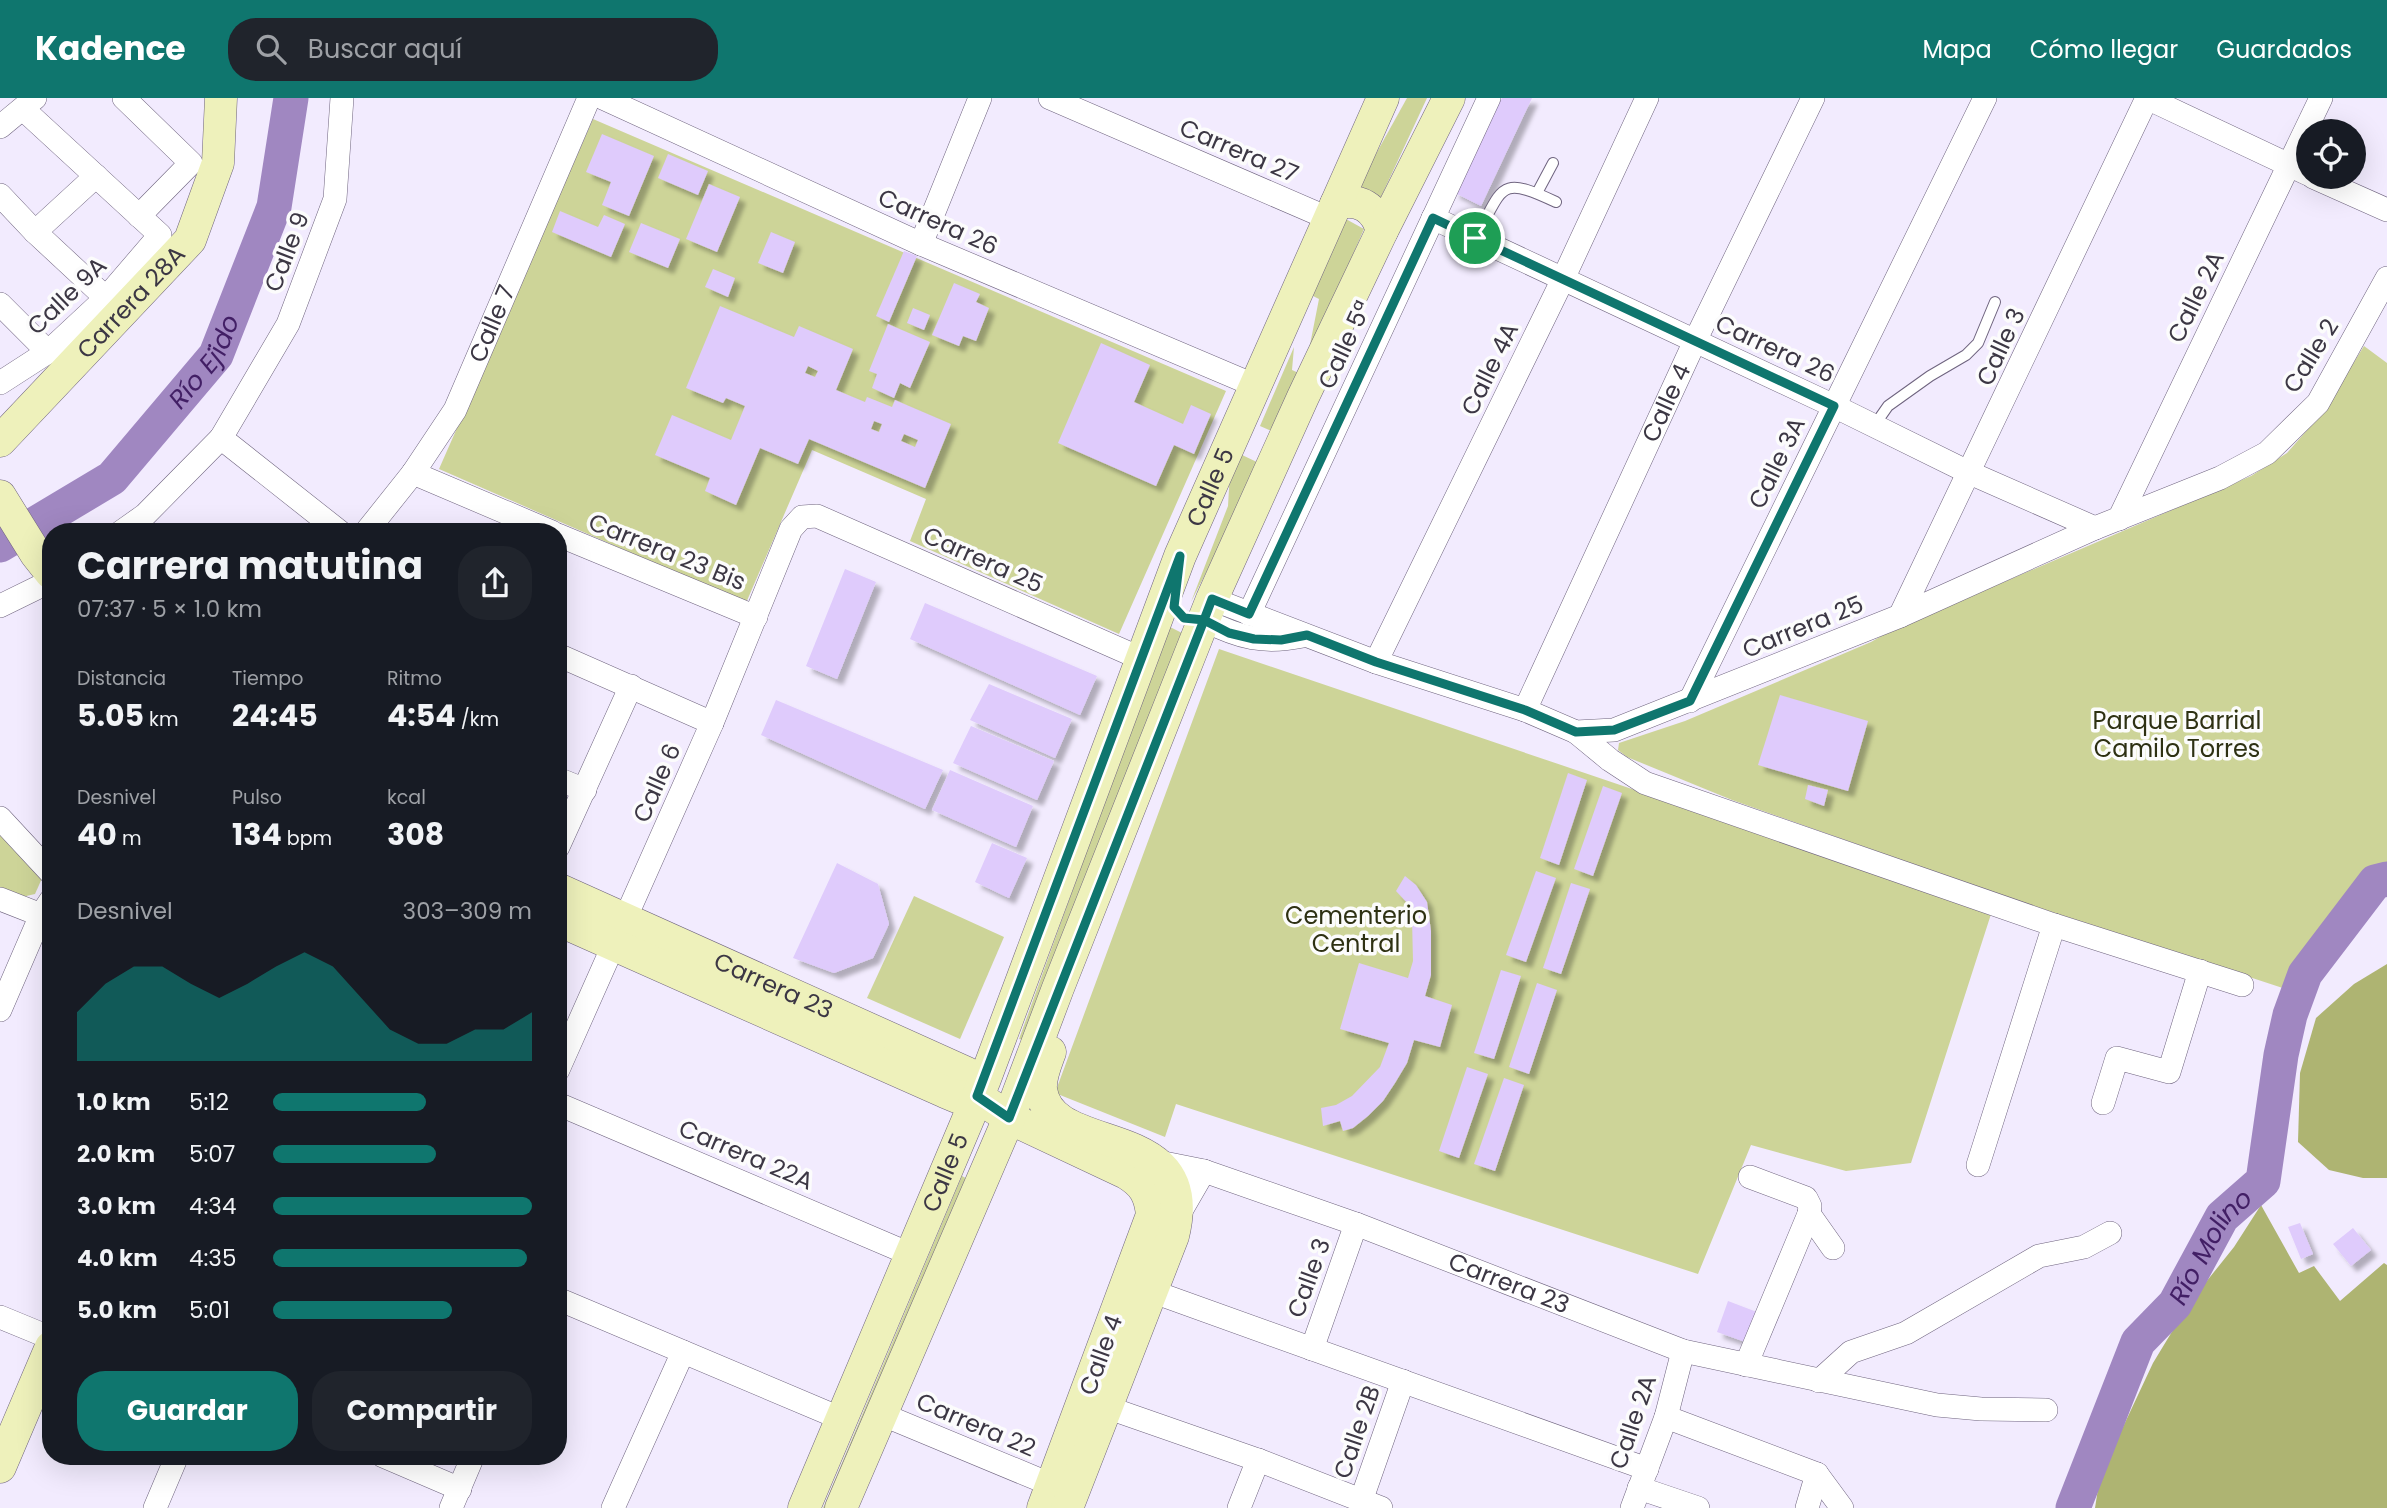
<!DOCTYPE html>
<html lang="es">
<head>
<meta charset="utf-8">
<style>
	body { margin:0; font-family:Poppins,sans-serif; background:#20242c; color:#f1f3f6; height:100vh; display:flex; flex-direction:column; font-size:26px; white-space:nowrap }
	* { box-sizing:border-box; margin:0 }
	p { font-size:23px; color:#9ea1a6 }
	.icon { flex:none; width:38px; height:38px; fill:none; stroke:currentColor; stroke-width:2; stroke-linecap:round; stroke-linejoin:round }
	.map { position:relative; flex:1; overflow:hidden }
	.drawer { position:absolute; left:42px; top:425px; width:525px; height:942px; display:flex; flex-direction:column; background:#171b24; border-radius:28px; box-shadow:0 7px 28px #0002 }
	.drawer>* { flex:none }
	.fabs { position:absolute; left:2296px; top:21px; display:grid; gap:14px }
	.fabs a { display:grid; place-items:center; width:70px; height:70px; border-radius:50%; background:#171b24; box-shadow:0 7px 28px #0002; font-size:35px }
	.pin { position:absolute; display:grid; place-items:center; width:60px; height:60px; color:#fff; margin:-30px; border:4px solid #fff; border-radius:50%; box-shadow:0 2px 7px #0007 }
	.round { display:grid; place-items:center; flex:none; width:74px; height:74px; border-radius:28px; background:#20242c }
	.headline { display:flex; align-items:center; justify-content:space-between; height:119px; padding:0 35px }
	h1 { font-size:38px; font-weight:700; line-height:52px }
	.metrics { display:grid; grid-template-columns:repeat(3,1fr); gap:10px; height:119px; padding:7px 35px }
	.metrics div { display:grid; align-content:center }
	.metrics b { font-size:30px; font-weight:700 }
	.metrics small { font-size:19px; font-weight:400 }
	.metrics p { font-size:19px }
	.chart { height:196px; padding:14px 35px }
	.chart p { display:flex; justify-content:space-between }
	.chart svg { width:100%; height:126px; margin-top:7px; fill:#0f766e; opacity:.7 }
	.button { display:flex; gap:14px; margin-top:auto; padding:14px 35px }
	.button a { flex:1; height:80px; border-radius:28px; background:#0f766e; color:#fff; font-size:28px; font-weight:700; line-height:80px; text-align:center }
	.button a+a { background:#20242c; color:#f1f3f6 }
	ul { padding:0 35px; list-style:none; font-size:23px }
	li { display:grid; grid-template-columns:112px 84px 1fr; align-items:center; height:52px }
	li i { height:18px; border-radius:9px; background:#0f766e }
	header { display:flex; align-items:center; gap:42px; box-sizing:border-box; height:98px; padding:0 35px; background:#0f766e; color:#fff }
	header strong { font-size:33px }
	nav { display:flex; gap:38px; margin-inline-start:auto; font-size:24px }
	.search { width:490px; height:63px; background:#20242c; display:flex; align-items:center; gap:18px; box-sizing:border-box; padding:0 24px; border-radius:28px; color:#9ea1a6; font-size:26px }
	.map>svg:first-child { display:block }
</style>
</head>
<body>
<header>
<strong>Kadence</strong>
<div class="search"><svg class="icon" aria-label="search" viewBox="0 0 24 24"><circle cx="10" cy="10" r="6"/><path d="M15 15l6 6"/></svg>Buscar aquí</div>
<nav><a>Mapa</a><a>Cómo llegar</a><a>Guardados</a></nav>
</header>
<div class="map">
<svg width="2387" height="1410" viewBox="0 0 2387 1410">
	<defs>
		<filter id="shadow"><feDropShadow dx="6" dy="6" stdDeviation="2" flood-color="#0004"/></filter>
	</defs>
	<rect width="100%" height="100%" fill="#f2ebfe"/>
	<!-- green -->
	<g fill="#cdd498">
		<path d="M1407 0H1427L1380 101 1357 90Z"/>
		<path d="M593 21 1226 293 1119 536 910 443 926 401 812 352 746 505 439 371Z"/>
		<path d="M1344 120 1364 131 1307 262 1319 201 1309 196Z"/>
		<path d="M2364 248 2387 265V771L2375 772C2340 809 2312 847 2289 892L2000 797 1732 702 1627 659 1618 652 1619 645 1685 623 1871 544 1892 532 2251 378 2287 355 2323 314Z"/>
		<path d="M1294 249 1292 272 1303 277 1274 334 1260 328Z"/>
		<path d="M1240 356 1261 366 1191 504 1228 408 1230 373Z"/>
		<path d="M1168 528 1184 536 1027 943 1019 941Z"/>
		<path d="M1219 551 1992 813 1911 1065 1846 1073 1751 1047 1698 1176 1176 1006 1165 1039 1055 995Z"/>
		<path d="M0 730 43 778 35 796 22 799 0 790Z"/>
		<path d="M914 798 1004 839 960 941 867 900Z"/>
		<path d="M962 1078 973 1084 831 1410H823Z"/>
	</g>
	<!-- forest -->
	<g fill="#aeb472">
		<path d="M2387 866V1080H2363L2329 1072 2298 1044 2300 975 2316 920 2354 886Z"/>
		<path d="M2261 1107 2299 1175 2314 1168 2340 1203 2384 1165 2387 1167V1410H2095L2100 1378 2153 1265 2190 1204 2234 1149Z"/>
	</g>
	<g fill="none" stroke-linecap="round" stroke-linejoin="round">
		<!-- river -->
		<g stroke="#a087c1" stroke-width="35">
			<path id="s1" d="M0 447 112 380 216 257 274 109 291 0"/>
			<path id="s2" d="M2073 1410 2138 1244 2175 1206 2222 1119 2263 1083 2281 957 2290 917 2305 876 2375 784 2387 781"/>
		</g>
	</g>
	<!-- building -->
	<g fill="#dfcbfc" fill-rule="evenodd" filter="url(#shadow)">
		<path d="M1502 0H1532L1481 108 1453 94Z"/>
		<path d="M602 36 654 58 629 118 602 107 611 84 586 74Z"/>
		<path d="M668 56 708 73 698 97 658 80Z"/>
		<path d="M709 86 740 99 717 154 686 141Z"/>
		<path d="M560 113 598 129 604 117 625 126 611 159 552 134Z"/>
		<path d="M641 125 680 141 668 170 629 154Z"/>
		<path d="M771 134 795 144 783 175 758 165Z"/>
		<path d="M904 153 917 158 889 224 876 218Z"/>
		<path d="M713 171 735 180 728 199 705 189Z"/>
		<path d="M954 185 980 196 976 204 989 210 976 243 963 238 959 248 932 237Z"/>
		<path d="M720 208 794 239 799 228 853 251 836 292 865 304 867 299 892 309 895 302 951 326 925 390 809 341 798 366 760 350 736 407 705 393 710 380 655 357 672 317 731 342 745 308 726 300 723 305 686 290ZM808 268 818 273 815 279 805 275ZM874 323 882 326 879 334 871 331ZM904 336 918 342 915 349 901 343Z"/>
		<path d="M913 210 930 217 924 232 907 225Z"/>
		<path d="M888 226 930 244 910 290 900 285 894 300 872 290 877 276 869 273Z"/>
		<path d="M1101 245 1150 267 1134 304 1183 326 1191 307 1211 316 1194 356 1174 347 1156 388 1058 345Z"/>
		<path d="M845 471 876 484 837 581 806 568Z"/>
		<path d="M925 505 1097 578 1080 617 910 541Z"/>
		<path d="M989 586 1072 621 1055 660 970 622Z"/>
		<path d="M1780 597 1868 623 1848 693 1758 667Z"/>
		<path d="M776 602 943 672 925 711 761 637Z"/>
		<path d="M971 628 1054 663 1037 702 953 665Z"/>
		<path d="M950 672 1033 708 1016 749 932 712Z"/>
		<path d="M1568 675 1587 682 1559 767 1540 760Z"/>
		<path d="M1808 687 1828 692 1824 708 1805 701Z"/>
		<path d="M1603 688 1622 695 1593 778 1574 771Z"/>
		<path d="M992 745 1027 760 1009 800 975 784Z"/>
		<path d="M837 765 878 786 889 826 873 860 834 875 793 860Z"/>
		<path d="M1536 773 1556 780 1526 864 1506 857Z"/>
		<path d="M1405 778 1416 787 1427 804 1431 833V877L1425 898 1452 907 1440 949 1414 942 1407 965 1395 985 1383 1003 1368 1018 1353 1030 1343 1033 1340 1023 1323 1028 1321 1010 1336 1007 1352 998 1380 969 1389 945 1340 931 1359 865 1408 880 1413 863 1412 821 1410 808 1396 793Z"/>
		<path d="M1571 785 1590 791 1561 876 1543 870Z"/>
		<path d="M1501 872 1521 878 1494 961 1474 955Z"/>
		<path d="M1537 885 1557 892 1529 976 1509 969Z"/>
		<path d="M1467 969 1488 976 1459 1060 1439 1053Z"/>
		<path d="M1504 980 1524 987 1495 1073 1474 1066Z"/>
		<path d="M2300 1125 2313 1156 2301 1161 2288 1129Z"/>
		<path d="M2353 1130 2371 1152 2351 1168 2333 1146Z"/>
		<path d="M1728 1203 1762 1216 1751 1246 1717 1234Z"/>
	</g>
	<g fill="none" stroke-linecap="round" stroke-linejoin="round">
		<defs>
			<g id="lane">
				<path d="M1537 95 1553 65"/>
				<path d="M1475 140C1504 90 1497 76 1556 104"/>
				<path d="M1874 328 1888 308 1930 278 1966 257 1978 245 1995 204"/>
			</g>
			<g id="street">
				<path d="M124 0 191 65 139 118"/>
				<path d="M603 0 921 146 1256 288"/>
				<path d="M1050 0 1330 121"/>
				<path d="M0 29 35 0"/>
				<path d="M2313 79 2387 112"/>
				<path d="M0 97 35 134 106 200"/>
				<path d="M1433 120 1834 308 1970 375 2095 430"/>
				<path d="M35 134 96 78"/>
				<path d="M921 146 980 0"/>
				<path d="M0 206 48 254"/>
				<path d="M0 285 48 254 106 200 160 137 23 11"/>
				<path d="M221 340 340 434"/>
				<path d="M413 375 552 434"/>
				<path d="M2119 421 2321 0"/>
				<path d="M121 434 145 417 221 340 288 226 335 101 342 0"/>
				<path id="s3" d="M366 434 413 375 455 312 589 0"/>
				<path d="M558 437 756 519"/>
				<path d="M1212 501 1376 564 1525 612 1576 634 1614 632 1900 518 2095 430 2220 380 2267 355 2318 305 2387 180"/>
				<path d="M0 508 51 483"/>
				<path d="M1249 516 1489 0"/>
				<path d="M1900 518 2147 0 2308 76"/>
				<path d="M1204 522C1240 540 1263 546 1303 538"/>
				<path d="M558 557 712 625"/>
				<path d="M1376 564 1563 181 1647 0"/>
				<path d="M1690 603 1985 0"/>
				<path id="s4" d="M1525 612 1695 243 1813 0"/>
				<path d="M1576 634 1610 662 1645 685 2054 827 2242 887"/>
				<path d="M558 681 585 692"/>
				<path d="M0 720 51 775"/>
				<path d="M558 749 631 588"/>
				<path d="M0 801 41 817"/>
				<path d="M0 912 41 817 51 802"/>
				<path d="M558 972 712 625 791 431 802 419 817 418 1142 561"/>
				<path d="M2103 1005 2117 960 2169 974 2200 873"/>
				<path d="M558 1006 912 1157"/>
				<path id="s5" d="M1154 1063 1204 1073 1356 1126 1683 1253 1937 1307 1981 1311 2046 1312"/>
				<path d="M1978 1067 2054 827"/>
				<path d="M1809 1116 1833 1150"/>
				<path d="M1178 1118 1204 1073"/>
				<path d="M1151 1193 1647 1371"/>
				<path d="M558 1201 842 1321"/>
				<path d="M0 1219 51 1240"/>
				<path d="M1312 1251 1356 1126"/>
				<path d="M1746 1267 1809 1116 1810 1108 1806 1100 1750 1079"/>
				<path d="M1819 1283 1851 1254 1906 1235 2039 1158 2084 1149 2110 1135"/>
				<path d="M1106 1309 1258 1362 1381 1410"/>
				<path d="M881 1316 1052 1387"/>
				<path d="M1666 1319 1817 1376 1842 1410"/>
				<path d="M383 1358 460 1391"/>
				<path d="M1639 1390 1698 1410"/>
				<path d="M1361 1403 1403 1283"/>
				<path d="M155 1410 177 1358"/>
				<path d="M451 1410 473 1358"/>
				<path d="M613 1410 683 1254"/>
				<path d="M1239 1410 1258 1362"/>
				<path d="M1632 1410 1666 1319 1683 1253"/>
				<path d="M1807 1410 1817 1376"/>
			</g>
			<g id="secondary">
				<path d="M1336 106C1359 99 1376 110 1382 133"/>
				<path id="s6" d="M0 343 190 142 218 65 221 0"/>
				<path d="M0 398 36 456 51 475"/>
				<path id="s7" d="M558 791 967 975 977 998 1009 1020 1126 1075C1144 1086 1150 1096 1152 1117L1043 1410"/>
				<path d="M558 822 945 994 957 999 977 998"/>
				<path d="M1050 954C1046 965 1040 979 1041 991 1049 1062 1203 1019 1173 1138L1067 1410"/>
				<path d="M0 1369 51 1249"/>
				<path id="s8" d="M804 1410 985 981 1180 458 1383 0"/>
				<path d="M841 1410 1009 1020 1058 890 1212 501 1303 299 1382 133 1449 0"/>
			</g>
		</defs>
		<!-- lane casing -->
		<use href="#lane" stroke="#6f647f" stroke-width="12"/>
		<!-- street casing -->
		<use href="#street" stroke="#6f647f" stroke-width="24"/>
		<!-- secondary casing -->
		<use href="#secondary" stroke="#6f647f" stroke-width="33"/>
		<!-- lane -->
		<use href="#lane" stroke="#fff" stroke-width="10"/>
		<!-- street -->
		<use href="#street" stroke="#fff" stroke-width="23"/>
		<!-- secondary -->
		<use href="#secondary" stroke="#eef1bb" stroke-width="32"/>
	</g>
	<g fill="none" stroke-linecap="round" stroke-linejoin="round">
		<defs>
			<path id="route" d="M1475 140 1433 120 1249 516 1212 501 1204 522 1184 520 1174 509 1180 458 977 998 1009 1020 1204 522 1229 535 1254 541 1281 542 1307 537 1376 564 1525 612 1576 634 1614 632 1690 603 1834 308 1475 140"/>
		</defs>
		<!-- route casing -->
		<use href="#route" stroke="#fff" stroke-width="14"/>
		<!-- route -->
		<use href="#route" stroke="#0f766e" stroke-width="9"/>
	</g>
	<g text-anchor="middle" stroke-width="7" stroke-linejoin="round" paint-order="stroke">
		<!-- street labels -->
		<g font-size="24" fill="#3c3744" stroke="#fcfcfc">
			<text transform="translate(1239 53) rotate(23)" y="8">Carrera 27</text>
			<text transform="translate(938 124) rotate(24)" y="8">Carrera 26</text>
			<text transform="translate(287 154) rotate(-69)" y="8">Calle 9</text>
			<text transform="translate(67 198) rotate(-44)" y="8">Calle 9A</text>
			<text transform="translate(2196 199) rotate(-64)" y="8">Calle 2A</text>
			<text dy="8" stroke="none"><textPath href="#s6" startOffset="191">Carrera 28A</textPath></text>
			<text dy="8" stroke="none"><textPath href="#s3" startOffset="245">Calle 7</textPath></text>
			<text transform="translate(1345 247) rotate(-65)" y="8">Calle 5ª</text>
			<text transform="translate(2001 249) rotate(-65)" y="8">Calle 3</text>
			<text transform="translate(1775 251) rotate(25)" y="8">Carrera 26</text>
			<text transform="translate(2311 258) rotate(-58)" y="8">Calle 2</text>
			<text transform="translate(1490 271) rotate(-64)" y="8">Calle 4A</text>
			<text dy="8" stroke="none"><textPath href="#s4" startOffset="338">Calle 4</textPath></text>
			<text transform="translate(1777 365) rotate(-64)" y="8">Calle 3A</text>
			<text dy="8" stroke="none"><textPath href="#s8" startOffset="1099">Calle 5</textPath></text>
			<text transform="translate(667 454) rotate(22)" y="8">Carrera 23 Bis</text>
			<text transform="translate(983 462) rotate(24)" y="8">Carrera 25</text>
			<text transform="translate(1803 529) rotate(-22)" y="8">Carrera 25</text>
			<text transform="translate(657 685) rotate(-66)" y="8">Calle 6</text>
			<text dy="8" stroke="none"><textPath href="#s7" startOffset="236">Carrera 23</textPath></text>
			<text transform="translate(746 1057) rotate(23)" y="8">Carrera 22A</text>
			<text dy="8" stroke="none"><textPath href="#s8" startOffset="364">Calle 5</textPath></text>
			<text transform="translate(1309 1180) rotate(-70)" y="8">Calle 3</text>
			<text dy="8" stroke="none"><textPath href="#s5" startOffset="376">Carrera 23</textPath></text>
			<text transform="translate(1101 1257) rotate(-70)" y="8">Calle 4</text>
			<text transform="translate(1633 1324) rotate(-71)" y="8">Calle 2A</text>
			<text transform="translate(976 1327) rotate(23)" y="8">Carrera 22</text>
			<text transform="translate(1357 1334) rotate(-71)" y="8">Calle 2B</text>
		</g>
		<!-- park labels -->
		<g font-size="24" fill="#2e3113" stroke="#fcfcfc">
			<text x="2177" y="631">Parque Barrial<tspan x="2177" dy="28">Camilo Torres</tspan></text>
			<text x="1356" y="826">Cementerio<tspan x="1356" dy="28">Central</tspan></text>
		</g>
		<!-- water labels -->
		<g font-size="26" font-style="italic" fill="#421f65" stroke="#fcfcfc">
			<text dy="9" stroke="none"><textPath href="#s1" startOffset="280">Río Ejido</textPath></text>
			<text dy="9" stroke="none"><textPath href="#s2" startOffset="299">Río Molino</textPath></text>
		</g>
	</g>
</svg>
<div class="fabs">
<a><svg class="icon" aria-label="locate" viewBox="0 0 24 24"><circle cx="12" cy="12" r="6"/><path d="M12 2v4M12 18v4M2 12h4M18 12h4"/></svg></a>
</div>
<div class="pin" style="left:1475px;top:140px;background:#1e9e55"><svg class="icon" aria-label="arrive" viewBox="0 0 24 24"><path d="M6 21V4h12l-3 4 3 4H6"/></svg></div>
<section class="drawer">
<div class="headline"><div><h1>Carrera matutina</h1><p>07:37 · 5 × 1.0 km</p></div><a class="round"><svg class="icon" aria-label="share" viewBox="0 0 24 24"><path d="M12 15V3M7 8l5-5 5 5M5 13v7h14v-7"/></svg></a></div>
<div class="metrics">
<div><p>Distancia</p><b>5.05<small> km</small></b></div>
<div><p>Tiempo</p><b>24:45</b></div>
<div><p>Ritmo</p><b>4:54<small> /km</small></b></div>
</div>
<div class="metrics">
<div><p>Desnivel</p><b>40<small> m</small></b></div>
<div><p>Pulso</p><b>134<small> bpm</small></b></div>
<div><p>kcal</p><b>308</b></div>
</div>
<div class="chart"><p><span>Desnivel</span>303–309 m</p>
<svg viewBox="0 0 160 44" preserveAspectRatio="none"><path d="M0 44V27L10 17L20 11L30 11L40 17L50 22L60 17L70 11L80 6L90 11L100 22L110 33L120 38L130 38L140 33L150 33L160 27V44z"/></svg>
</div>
<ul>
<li><b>1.0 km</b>5:12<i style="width:59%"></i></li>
<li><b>2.0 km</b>5:07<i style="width:63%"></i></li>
<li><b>3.0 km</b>4:34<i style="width:100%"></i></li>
<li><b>4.0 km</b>4:35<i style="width:98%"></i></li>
<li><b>5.0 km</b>5:01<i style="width:69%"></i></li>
</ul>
<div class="button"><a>Guardar</a><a>Compartir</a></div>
</section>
</div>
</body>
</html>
